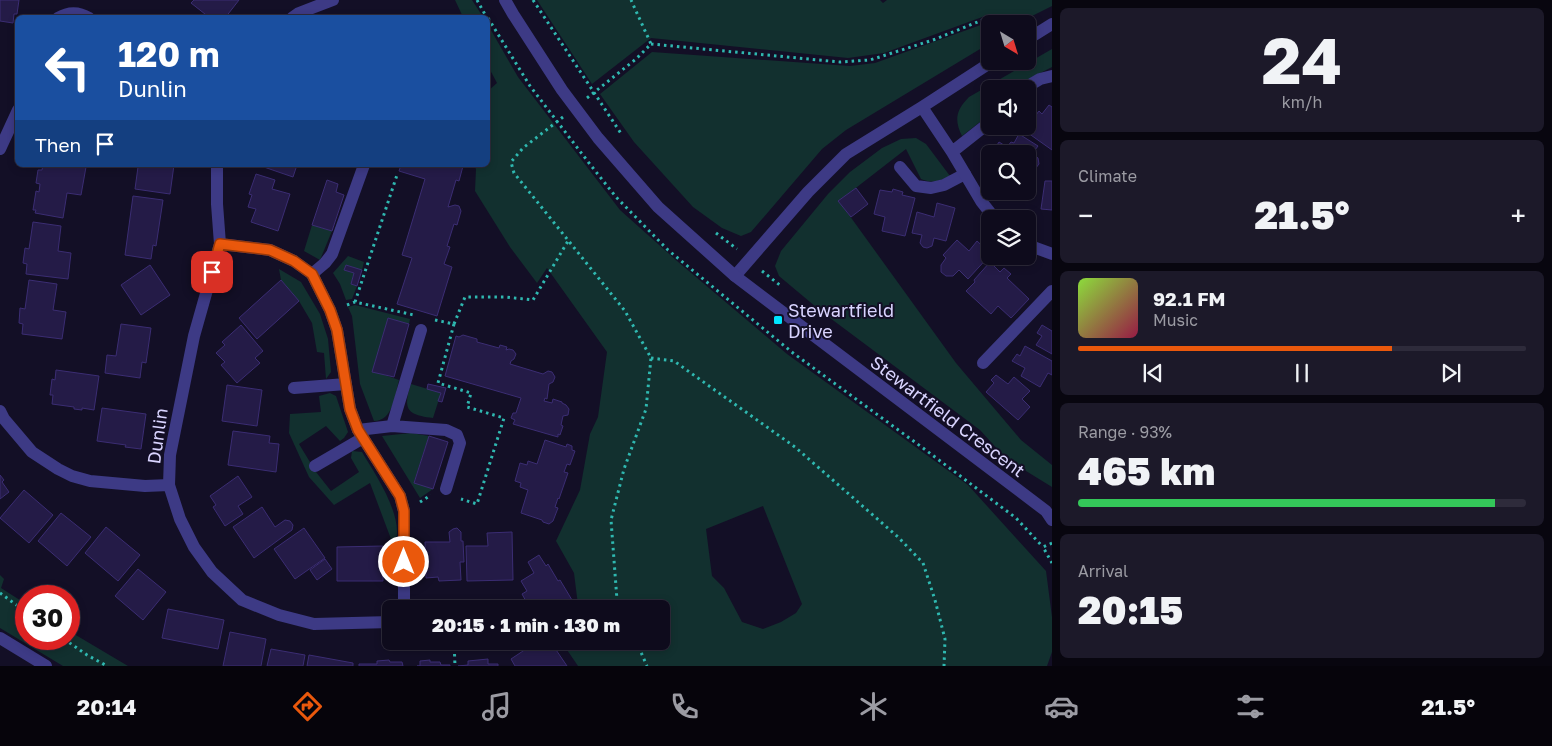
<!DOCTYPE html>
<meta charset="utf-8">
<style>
body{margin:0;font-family:"Golos Text",sans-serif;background:#1c1929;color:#f1f3f6;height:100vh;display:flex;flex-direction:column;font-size:19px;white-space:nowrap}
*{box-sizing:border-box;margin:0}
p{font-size:16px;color:#9b9ba3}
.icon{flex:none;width:28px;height:28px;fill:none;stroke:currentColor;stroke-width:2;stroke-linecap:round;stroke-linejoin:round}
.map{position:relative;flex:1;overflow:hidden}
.side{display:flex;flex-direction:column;gap:8px;padding:8px;background:#08060f;width:500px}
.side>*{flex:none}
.top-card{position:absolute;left:15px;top:15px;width:475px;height:152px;border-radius:8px;box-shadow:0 2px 8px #0003,0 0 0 1px #2e2b3b;background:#1a4fa0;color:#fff;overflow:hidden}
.needle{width:32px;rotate:142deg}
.fabs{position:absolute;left:981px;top:15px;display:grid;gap:10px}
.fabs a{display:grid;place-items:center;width:55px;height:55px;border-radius:8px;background:#0e0b1c;box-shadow:0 2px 8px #0003,0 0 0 1px #2e2b3b;font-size:25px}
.speed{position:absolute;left:15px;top:585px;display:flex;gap:10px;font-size:25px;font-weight:700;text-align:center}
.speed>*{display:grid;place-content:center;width:65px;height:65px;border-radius:50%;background:#0e0b1c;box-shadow:0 2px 8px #0003,0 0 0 1px #2e2b3b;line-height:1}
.speed .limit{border:8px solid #d22;background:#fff;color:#111}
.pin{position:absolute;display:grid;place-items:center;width:42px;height:42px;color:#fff;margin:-21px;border-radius:10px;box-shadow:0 2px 8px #0006}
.me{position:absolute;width:55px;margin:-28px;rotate:0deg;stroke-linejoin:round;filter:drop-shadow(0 0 4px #0008)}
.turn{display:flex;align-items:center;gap:18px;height:105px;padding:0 20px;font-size:22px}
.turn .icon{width:65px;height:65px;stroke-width:2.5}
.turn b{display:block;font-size:35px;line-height:42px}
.then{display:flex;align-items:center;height:48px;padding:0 20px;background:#0003;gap:10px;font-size:19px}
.big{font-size:38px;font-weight:800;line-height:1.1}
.side .tile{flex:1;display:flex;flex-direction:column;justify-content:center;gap:8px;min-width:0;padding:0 18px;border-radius:8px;background:#1c1929}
.side .dial{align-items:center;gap:0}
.dial b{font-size:65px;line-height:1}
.song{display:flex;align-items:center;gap:15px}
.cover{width:60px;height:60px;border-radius:8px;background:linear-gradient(135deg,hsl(90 70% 55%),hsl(340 70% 35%))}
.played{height:5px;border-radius:2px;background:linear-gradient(90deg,#ea580c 70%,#2e2b3b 70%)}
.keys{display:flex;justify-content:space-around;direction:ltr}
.heat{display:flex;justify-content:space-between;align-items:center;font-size:28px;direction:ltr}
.charge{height:8px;border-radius:4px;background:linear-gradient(90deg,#34c759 93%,#2e2b3b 0)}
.trip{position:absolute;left:382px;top:600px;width:288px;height:50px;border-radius:8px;background:#0e0b1c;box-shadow:0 2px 8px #0003,0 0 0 1px #2e2b3b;font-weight:800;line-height:50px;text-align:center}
.menu{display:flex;height:80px;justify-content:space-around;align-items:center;background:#06040b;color:#9b9ba3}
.menu .icon{width:35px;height:35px}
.menu .on{color:#ea580c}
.menu b{font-size:22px;color:#f1f3f6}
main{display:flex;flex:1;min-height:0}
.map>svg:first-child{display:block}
.green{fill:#12302f;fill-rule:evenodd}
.building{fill:#241b47;stroke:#3b2d73}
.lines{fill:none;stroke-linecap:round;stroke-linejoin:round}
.path{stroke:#2fb8b0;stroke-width:3;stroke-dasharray:2.5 4;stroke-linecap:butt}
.service{stroke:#3d3a85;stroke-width:12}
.minor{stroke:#3d3a85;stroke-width:12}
.tertiary{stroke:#3d3a85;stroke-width:12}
.route-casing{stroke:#983908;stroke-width:12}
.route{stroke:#ea580c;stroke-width:9}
.poi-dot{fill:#00e5ff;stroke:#130f26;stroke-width:2}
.labels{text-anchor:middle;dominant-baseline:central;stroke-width:4;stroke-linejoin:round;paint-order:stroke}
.poi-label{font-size:18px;fill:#d9d4ff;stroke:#130f26;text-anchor:start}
.street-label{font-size:18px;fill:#d9d4ff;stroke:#130f26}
</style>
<main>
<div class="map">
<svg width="1052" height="666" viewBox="0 0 1052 666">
<rect width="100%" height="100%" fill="#130f26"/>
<path class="green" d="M455,0H472L483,17H463Z
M537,0H880L883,3L887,0H1052V6L1026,19L1002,15L985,16L884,53L848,58L651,38L592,84Z
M989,22L1004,24H990V43L846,130L822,149L751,232L741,236L722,228L693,207L634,142L600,94L652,52L850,66L875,63Z
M488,25L518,77L620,210L677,261L787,354L968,485L1046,571L1052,617V652L1047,666H578L561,641H661V609H573L578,605L574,573L556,541L580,490L590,434L598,417L607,352L547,268L537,283L510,247L475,191L476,169L474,165H488V91L497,83L488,66ZM763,506L802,604L796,613L781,622L763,629L742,622L724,588L712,576L706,529Z
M1052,49V67L1009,89H990V105L985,110V118L962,136C954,120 956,110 969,97Z
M916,138L926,144L950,176C938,181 934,184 921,179L906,149L839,201L956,363L1021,440L1052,465V487L1026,471L1000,452L980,430L822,312L779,276L775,266L781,251L828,194L850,172L882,148L901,139Z
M312,225L332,231L320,260L304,251Z
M348,256L364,262L362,270L346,265L344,270L354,273L351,284L357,286L352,299L346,300L340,284L333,273Z
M279,269L301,282L320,314L328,339L331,372L326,379L324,353L317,352L312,323L299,301L281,280Z
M355,305L410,319L409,324L388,318L373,371L399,380C395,395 393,421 374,421L360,384L352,316L348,307Z
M411,384L441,393L433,418C408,415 402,410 411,384Z
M330,393L336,396L348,432L344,438L340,441L326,426L299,444L316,472L331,491L359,472L351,458L352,451L362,452C375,474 405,517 395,544C393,549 388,555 385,561V557L391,539L370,483L334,505L309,477L289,433L290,414L321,412L319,396Z
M411,433L429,436L414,482L433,489L420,498L382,436Z
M0,575L4,579L1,588L26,604V639H69V631L128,666H63L0,628Z"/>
<path class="building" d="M0,0H19L17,14H14L13,23L0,21Z
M194,0H239L225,18H210L191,3Z
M1049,105L1052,107V150L1028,133L1036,123L1032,120L1039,111L1042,114Z
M1019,134L1038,146L1032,154L1038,158L1039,164L1035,169L1030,171L1028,169V154H991L999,142L1007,147L1011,142L1014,143Z
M43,165H71L86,167L81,195L67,193L63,218L35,213L36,210H33L36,191L39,192L40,184L36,183L38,170H42Z
M124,165H174L170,194L135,189L138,167Z
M258,165H297L293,177Z
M401,165H462L463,166L459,181L456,180L448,207L455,205L459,206L461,211L457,225L454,224L447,246L450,247L444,264L452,267L437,316L397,304L412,258L402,255L425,179L399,171Z
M256,174L275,180L272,189L290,194L278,231L251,222L256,209L248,207L252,195L249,194Z
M327,180L338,184L336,192L344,195L332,231L312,225Z
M1045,181H1052V210L1041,209Z
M856,188L868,204L851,217L838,201Z
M893,189L903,192L902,195L915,198L905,236L882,231L885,217L874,214L880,190L892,192Z
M133,196L163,200L156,246L153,245L151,259L125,255Z
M937,203L955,208L946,241L934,238L932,246L927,248L923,247L920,243L922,235L912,233L917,212L934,217Z
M33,222L61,226L58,251L71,253L68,279L26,274L27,264L23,263L25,248L29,249Z
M957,240L969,251L977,241L990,253V255L968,279L959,270L953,276H946L941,272V265L946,258L943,255Z
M990,262L1000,272L1004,268L1011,274L1007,278L1029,299L1011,318L998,306L991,314L966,291L975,282L974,280Z
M150,265L170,295L141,315L121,285Z
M346,265L362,270L357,286L351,284L354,273L344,270Z
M29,280L57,284L53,310L66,312L62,339L22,334L23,324L19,323L20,308L25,309Z
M281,280L299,301L257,339L239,318Z
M388,318L409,324L394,377L372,372Z
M121,324L151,328L146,363L142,362L140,378L105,373L107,355L116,356Z
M241,325L263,351L255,358L260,363L237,383L221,365L225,362L216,353L225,345L222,342Z
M1042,325L1052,331V354L1036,345L1042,336L1037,333Z
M463,335L477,339V342L499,348L500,345L507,347L506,350L509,349L513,350L516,354L514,359L511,361L510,364L543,374L548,371L552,372L555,377L553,382L549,384L547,399L545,398L544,401L552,403L553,399L562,402V403L566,405L569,409L568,415L563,416L561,425L563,426L560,435L558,434V437L513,424L515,420L511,418L513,413H516L521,398L445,376L456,336L459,337Z
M1025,346L1052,361V375L1048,373L1040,387L1021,376L1025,368L1012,361L1017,354L1020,356Z
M56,370L99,376L94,410L82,408V410L74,409V407L52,404L53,395H50L52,379L55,380Z
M996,375L1008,384L1014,377L1030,391L1022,399L1030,407L1018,420L986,392L994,383L991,380Z
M428,384L446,388L442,402L438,401L441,393L427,389Z
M227,385L262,390L257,426L222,421Z
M102,408L146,414L141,449L125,447L126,445L97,441Z
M233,431L270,436L269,443L279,444L276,472L228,465Z
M429,436L448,442L433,489L414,483Z
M545,440L566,447L567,444L572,446V450L575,451L570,465L567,464L564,472L568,473L559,499L558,498L555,507L558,508L553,521L549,524L543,522L542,520L521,513L528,490L520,487L521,483L515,481L520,463L527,465L528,461L537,464Z
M0,475L4,480L2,482L9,492L0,499Z
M238,476L252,497L238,506L243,514L225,526L213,507L216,505L210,496Z
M24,490L53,515L29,543L0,518Z
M262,507L275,527L285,520L290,521L293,525L292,530L254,558L233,527Z
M61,513L91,537L67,566L38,541Z
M106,527L140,555L118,581L85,553Z
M304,528L325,558L295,579L274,549Z
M457,528L461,532V541H463L464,562H460L461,580L439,581L438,577L426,578L425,542H450L449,532L453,529Z
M512,532L513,580L467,581L466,546H488L487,533Z
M383,546V581H337V547Z
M539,555L546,566L548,564L558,581L560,580L572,600L558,609H534L529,601L527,603L522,594L527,591L521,581L534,573L528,562Z
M325,559L332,569L317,580L310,570Z
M138,569L166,592L143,620L115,596Z
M168,609L224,620L218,649L162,638Z
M230,632L266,639L261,666H223Z
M532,641H550L567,666H515L511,659L526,649L524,647Z
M271,649L305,655L303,666H267Z
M309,655L353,663V666H307Z
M488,659V664H498V666H458L468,665V661Z
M389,660L390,662H402L403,666H359V664H377V661Z
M430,660V662H440L441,665H450V666H417H420V661Z"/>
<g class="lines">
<path class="path" d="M477,0L487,18
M533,0L622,135
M488,18L530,86L589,163L616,197L668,250L793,353L923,448L1016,518L1043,547
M651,44L840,62L870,60L933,40L985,19L1009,21L1017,24
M587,98L636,59L651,44L631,0
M563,117L523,148L511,162L514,173L625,311L651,358L646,409L624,469L611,520L617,600L621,609
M716,233L737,249
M762,271L781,286
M355,302L397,175
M347,305L355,302L414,315
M435,320L454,324L465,297H506L533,300L568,241
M454,324L438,383L471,393L467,407L504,418L477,504L461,499
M651,358L674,361L795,447L898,537L923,563L935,600L945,639L944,666
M420,502L431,495
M1052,543L1043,547L1052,563
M0,593L26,612
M64,639L87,655L107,666
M454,641L455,666
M636,641L647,666"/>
<path class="service" d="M900,167L916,186L931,188L944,185L965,174
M312,274L325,263L332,254L364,165
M983,363L1052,291
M294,388L346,384
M392,426L421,330
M358,430L392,426L446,430L457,435L460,443L446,489
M315,466L363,438"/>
<path class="minor" d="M58,18C68,12 79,12 89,18
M292,18L299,13L333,0
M1028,39L1052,24
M1023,89L1040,79L1052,76
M922,107L952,152L981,201L995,219
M0,149L18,110
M952,152L990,122
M217,165V204L220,244L194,336L170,455L169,485L180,519L194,547L212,572L242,600L279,615L314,624L391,622
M220,244L270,250L294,261L312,274L330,310L337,330L350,409L358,430L400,496L404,511V609
M1028,245L1052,254
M735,276L808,192L846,154L922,107L993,61
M0,411L4,419L32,452L58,469L72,476L90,481L145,486L169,485"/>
<path class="tertiary" d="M505,0L513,14L562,90L598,138L658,207L735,276L1046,511L1052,520
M0,638L46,666"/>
</g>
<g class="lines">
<defs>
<path id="route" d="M212,272L220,244L270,250L294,261L312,274L330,310L337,330L350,409L358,430L400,496L404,511V562"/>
</defs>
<use href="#route" class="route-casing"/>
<use href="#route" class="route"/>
</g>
<rect class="poi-dot" x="773" y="315" width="10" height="10" rx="2.5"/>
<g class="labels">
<g class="poi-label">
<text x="788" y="310">Stewartfield<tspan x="788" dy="21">Drive</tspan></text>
</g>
<g class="street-label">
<text transform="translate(948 416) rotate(37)">Stewartfield Crescent</text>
<text transform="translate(157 436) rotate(-82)">Dunlin</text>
</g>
</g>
</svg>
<div class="fabs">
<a><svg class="needle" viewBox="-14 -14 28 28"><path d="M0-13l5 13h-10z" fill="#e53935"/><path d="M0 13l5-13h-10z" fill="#9b9ba3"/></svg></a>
<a><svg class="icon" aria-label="sound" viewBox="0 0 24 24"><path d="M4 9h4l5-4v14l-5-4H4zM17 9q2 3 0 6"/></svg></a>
<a><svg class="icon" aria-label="search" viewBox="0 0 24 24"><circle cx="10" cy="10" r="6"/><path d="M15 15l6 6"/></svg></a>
<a><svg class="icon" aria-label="layers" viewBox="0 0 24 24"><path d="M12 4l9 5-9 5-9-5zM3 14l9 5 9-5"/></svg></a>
</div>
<div class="speed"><div class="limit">30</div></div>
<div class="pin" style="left:212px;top:272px;background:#d93025"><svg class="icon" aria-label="arrive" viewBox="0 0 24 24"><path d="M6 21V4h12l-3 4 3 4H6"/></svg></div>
<svg class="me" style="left:404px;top:562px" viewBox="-20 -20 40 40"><circle r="17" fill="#ea580c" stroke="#fff" stroke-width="3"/><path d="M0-11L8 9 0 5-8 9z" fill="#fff"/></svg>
<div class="trip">20:15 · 1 min · 130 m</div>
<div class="top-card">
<div class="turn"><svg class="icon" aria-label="left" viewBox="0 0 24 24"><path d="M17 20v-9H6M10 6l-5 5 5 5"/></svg><div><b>120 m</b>Dunlin</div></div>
<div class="then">Then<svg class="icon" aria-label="arrive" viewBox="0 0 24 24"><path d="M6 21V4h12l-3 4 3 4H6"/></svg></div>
</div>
</div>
<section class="side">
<div class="tile dial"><b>24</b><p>km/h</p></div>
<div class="tile"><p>Climate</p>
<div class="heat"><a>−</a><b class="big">21.5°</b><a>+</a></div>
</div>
<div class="tile">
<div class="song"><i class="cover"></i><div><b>92.1 FM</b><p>Music</p></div></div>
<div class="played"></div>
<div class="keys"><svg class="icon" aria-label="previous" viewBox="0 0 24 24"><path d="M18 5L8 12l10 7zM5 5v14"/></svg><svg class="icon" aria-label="pause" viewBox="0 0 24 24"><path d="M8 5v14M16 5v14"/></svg><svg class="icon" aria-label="next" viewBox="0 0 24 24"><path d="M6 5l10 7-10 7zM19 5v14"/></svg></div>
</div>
<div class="tile"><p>Range · 93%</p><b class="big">465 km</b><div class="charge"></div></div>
<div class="tile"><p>Arrival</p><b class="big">20:15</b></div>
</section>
</main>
<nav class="menu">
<b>20:14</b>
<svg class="icon on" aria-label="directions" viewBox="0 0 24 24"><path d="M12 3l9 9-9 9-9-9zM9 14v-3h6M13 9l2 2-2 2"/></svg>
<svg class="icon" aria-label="music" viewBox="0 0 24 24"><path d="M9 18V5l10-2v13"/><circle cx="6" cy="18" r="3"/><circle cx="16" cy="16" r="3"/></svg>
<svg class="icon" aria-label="phone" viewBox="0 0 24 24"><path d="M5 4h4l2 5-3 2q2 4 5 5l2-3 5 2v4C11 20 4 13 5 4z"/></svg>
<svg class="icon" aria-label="climate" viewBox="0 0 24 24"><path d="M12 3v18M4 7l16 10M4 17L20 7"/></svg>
<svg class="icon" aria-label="car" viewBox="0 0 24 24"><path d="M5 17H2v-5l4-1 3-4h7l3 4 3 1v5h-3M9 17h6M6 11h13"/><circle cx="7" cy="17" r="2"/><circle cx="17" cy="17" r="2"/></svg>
<svg class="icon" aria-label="filters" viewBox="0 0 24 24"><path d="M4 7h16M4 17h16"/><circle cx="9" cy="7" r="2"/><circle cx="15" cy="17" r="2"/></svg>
<b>21.5°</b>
</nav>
